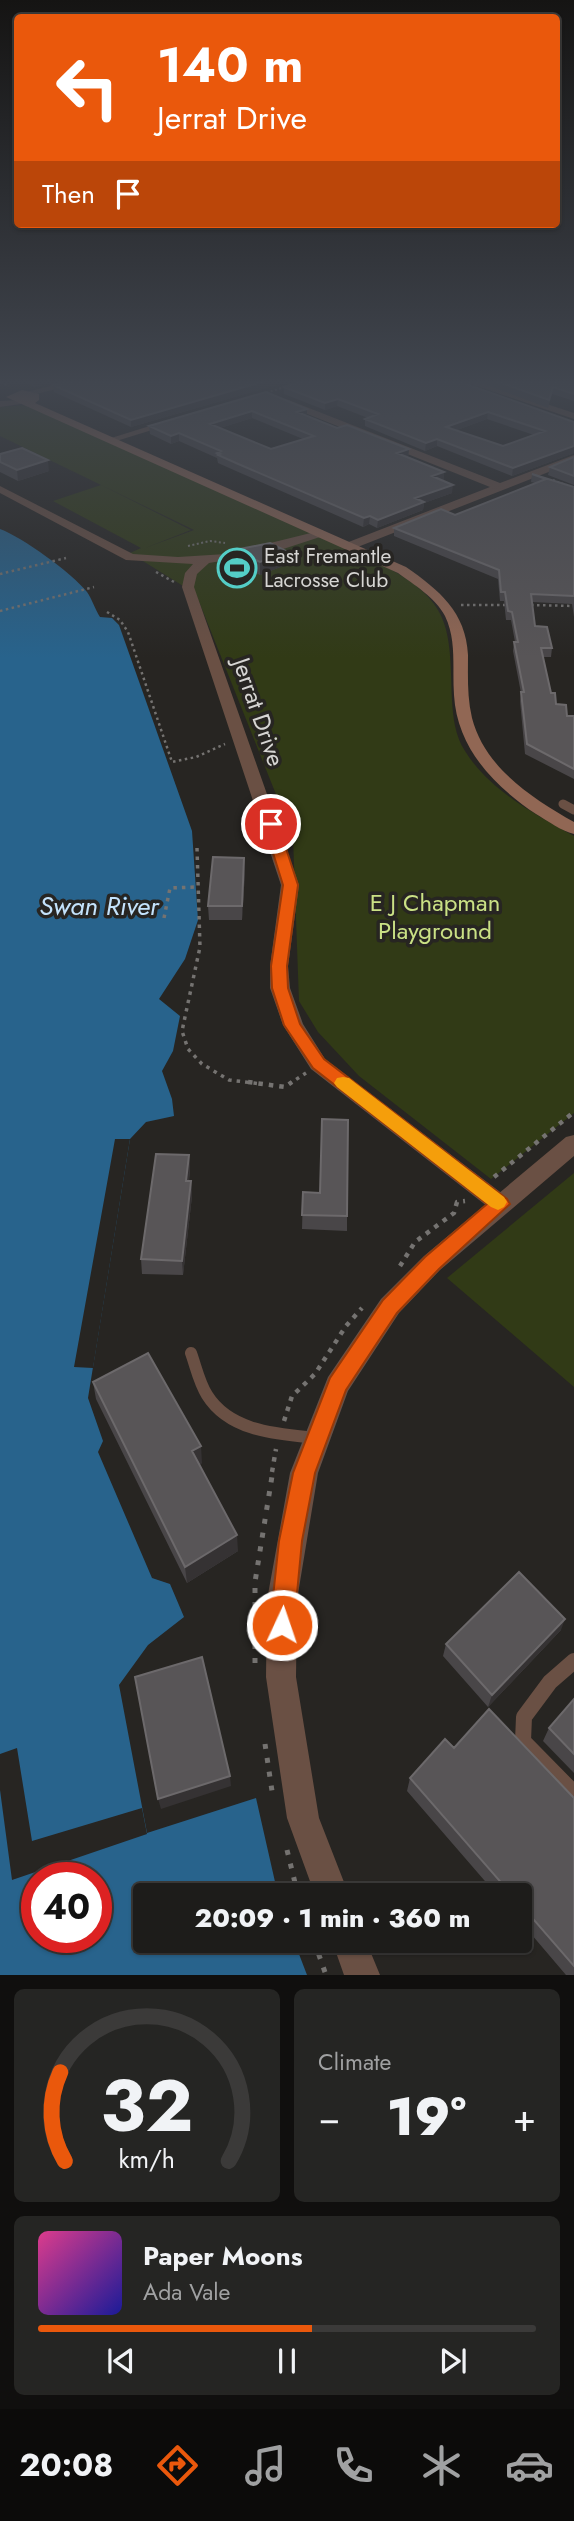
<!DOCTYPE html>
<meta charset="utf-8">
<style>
body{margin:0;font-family:Jost,sans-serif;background:#252523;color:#f1f3f6;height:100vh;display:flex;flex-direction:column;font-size:26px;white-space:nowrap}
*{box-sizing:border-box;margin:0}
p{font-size:23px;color:#a0a1a2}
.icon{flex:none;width:38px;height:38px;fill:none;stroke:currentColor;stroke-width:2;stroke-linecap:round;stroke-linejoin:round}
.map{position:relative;height:1975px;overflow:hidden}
.details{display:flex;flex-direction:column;gap:14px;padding:14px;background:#100f0e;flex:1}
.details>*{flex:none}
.hud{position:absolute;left:14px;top:14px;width:546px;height:214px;border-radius:7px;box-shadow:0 2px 5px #0004,0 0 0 2px #3b3a39;background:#ea580c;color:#fff;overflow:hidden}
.speed{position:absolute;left:21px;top:1862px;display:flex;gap:14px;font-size:35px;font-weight:700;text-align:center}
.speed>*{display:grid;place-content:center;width:91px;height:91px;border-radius:50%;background:#1d1c1a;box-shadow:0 2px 5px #0004,0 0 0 2px #3b3a39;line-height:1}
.speed .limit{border:10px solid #d22;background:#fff;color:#111}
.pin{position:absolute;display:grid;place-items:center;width:60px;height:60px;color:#fff;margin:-30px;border:4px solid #fff;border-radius:50%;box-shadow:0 2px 7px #0007}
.me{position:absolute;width:77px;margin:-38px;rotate:3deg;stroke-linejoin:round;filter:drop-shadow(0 0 5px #0008)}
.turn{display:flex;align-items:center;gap:24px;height:147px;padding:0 28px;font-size:32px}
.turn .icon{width:91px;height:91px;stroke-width:2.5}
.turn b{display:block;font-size:49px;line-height:60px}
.then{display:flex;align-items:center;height:66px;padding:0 28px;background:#0003;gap:14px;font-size:26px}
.big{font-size:52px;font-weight:800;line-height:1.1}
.details .widget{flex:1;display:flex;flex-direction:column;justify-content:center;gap:10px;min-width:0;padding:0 24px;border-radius:10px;background:#252523}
.details .dial{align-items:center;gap:0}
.dial svg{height:182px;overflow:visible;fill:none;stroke:#3b3a39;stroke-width:7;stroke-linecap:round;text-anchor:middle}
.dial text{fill:#f1f3f6;stroke:none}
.song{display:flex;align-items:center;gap:21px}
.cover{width:84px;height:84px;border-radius:10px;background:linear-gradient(135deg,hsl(330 70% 55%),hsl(240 70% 35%))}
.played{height:7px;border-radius:4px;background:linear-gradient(90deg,#ea580c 55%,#3b3a39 55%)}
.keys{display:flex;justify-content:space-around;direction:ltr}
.heat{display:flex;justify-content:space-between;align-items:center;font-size:38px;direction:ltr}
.details .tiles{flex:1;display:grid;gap:14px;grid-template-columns:1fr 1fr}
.widget:last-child{grid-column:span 2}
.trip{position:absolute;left:133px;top:1883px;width:399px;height:70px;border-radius:7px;background:#1d1c1a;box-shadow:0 2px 5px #0004,0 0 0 2px #3b3a39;font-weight:800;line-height:70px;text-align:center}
.tabs{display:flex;height:112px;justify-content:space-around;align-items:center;background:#0c0b0a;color:#a0a1a2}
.tabs .icon{width:49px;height:49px}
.tabs .on{color:#ea580c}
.tabs b{font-size:32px;color:#f1f3f6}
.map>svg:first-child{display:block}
.green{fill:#313a16}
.water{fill:#28638c;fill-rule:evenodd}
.pier{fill:#272522}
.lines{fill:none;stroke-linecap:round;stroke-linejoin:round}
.path-far4{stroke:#757371;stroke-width:2;stroke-dasharray:2 2.5;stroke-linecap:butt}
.path-far3{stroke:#757371;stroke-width:2.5;stroke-dasharray:2.5 3.5;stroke-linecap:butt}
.path-far2{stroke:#757371;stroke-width:3.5;stroke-dasharray:3.5 5;stroke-linecap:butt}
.path-far1{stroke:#757371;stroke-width:4.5;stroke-dasharray:4.5 6;stroke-linecap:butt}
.path{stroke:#757371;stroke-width:5;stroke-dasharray:5 9;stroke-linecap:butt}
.service-far2{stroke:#6a5044;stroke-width:9}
.service-far1{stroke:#6a5044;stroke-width:12}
.service{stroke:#6a5044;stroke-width:16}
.minor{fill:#6a5044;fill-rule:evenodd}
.tertiary{fill:#6a5044;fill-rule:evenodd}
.secondary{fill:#916754;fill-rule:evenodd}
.wall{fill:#494648;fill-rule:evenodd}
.shaded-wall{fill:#353233}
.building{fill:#585557;stroke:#6c696b;stroke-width:2;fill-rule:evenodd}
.route{fill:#ea580c;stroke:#983908;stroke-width:2}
.slow{fill:#f59e0b}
.labels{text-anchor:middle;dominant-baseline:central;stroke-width:7;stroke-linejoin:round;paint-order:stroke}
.far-poi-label{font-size:21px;fill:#d6d5d3;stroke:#272522;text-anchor:start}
.street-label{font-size:24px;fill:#d6d5d3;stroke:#272522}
.park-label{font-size:24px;fill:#cae185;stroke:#272522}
.water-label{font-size:26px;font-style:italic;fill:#c4e3fc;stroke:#272522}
</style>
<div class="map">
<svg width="574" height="1975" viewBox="0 0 574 1975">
<rect width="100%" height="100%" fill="#272522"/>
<path class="green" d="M26,405L381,564C451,601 450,625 452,700C453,717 455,736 465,751C490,791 535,814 574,836V1113L491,1179L359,1076L318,1032L299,1001L293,837L196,594L130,553L141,548L53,501L101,485L191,530L145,548L194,530L0,436V407Z
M574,1173V1387L447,1278Z"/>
<path class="water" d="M0,529C22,537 72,573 87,592C92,599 95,609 100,617L112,618L119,625L192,831L198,920L185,959L159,999L180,1016L173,1051L162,1071L172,1099L174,1116L146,1122L130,1139L88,1398L103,1441L98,1452L152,1578L170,1584L184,1617L148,1645L119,1685L147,1833L256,1798L278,1895H145V1941H294L307,1975H0ZM37,1878H96V1937H37Z"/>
<path class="pier" d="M115,1139H130L93,1368L74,1367Z
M17,1748L32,1841L142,1808L147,1834L12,1880L0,1790V1754Z"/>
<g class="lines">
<path class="path-far4" d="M0,383L9,386
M262,394L288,386
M553,480L574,488
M188,546L210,541L225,543"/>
<path class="path-far3" d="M156,572L174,582
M0,574L66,558
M461,605H509
M531,605L574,606
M0,611L94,587
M107,612L120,620L128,632L172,762L196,757L225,744"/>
<path class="path-far2" d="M197,848L200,947L182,1031L188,1049L202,1064L229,1080L262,1084
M164,918L170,888L196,887
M289,1084L306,1073"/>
<path class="path-far1" d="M248,1082L285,1087L292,1082
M494,1177L574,1112
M400,1266L415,1242L454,1213L457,1202L465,1201
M284,1421L292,1396L315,1374L346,1326L362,1308
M272,1472L276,1449"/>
<path class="path" d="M255,1663V1582L273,1470
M265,1744L272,1791
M287,1850L298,1895
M314,1941L326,1975"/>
<path class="service-far2" d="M563,804L574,810"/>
<path class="service-far1" d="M191,1353C196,1367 199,1382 207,1395C230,1432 278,1434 317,1438"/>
<path class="service" d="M574,1661L550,1682L524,1717L523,1741L574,1793"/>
<path class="minor" d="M462,381H477L574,413V419Z
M280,399H286L500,483L574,455V462L350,550L346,549V543L490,487L280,403Z
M21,400V404L0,407V401Z
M169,420L178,422L113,442L108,439Z
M0,486L133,554L178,557L226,554L323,530V536L274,552L209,563L197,574L194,587L299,885L288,966L290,988L303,1024L325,1059L508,1198L511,1204L508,1210L500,1213L492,1210L311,1069L283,1025L270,988V966L281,885L182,587L185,573L193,564L126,560L0,493Z"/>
<path class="tertiary" d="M69,381H88L28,396L23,393Z
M574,1135V1156L440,1270L399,1313L348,1391L318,1473L297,1600L296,1677L319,1818L349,1895H315L287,1818L266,1677L267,1600L290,1473L328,1377L381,1299L424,1256L566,1137Z
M332,1941H366L380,1975H344Z"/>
<path class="secondary" d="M22,390L39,394V400L35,403L406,567C439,590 466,612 468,655C468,676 467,697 472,718C485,768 532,798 574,822V834C561,831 548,821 536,814C494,786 457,748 454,695C452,668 457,641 445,616C435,597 414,585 398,573L6,397Z"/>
</g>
<path class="wall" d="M22,381H58L35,387Z
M290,381L131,427L54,392L53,385Z
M476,381H574V401L552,394L548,408Z
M466,384L574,422V453L512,476L437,446L425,451L365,426V419L368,418L337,406L325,410L284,394V387ZM487,419L534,435L503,446L457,430Z
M266,392L307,417L337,428L409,449L408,457L444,472V480H442L452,493L424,503L423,510L377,528L369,524L363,527L236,471L218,463L217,458L179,441L171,444L150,434L149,426ZM252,418L303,439L271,449L220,428Z
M0,454L49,471L18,481L0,472Z
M574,457V485L548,475L550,467Z
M532,474L574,487V617L572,604L532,602L535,626L552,648L551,657H543L551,693L556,704L567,716H574V779L525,754L520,701L521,693L513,651L514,642H515L511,620H506L504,601H500L498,579L394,536V528L455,515L535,483L531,482Z
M235,550L288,564L260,575L235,562Z
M245,872L242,920H209L208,906Z
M189,1155L190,1169L189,1181H191L192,1196L183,1275L142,1274L141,1259Z
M303,1192L347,1216V1231L302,1229Z
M93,1382L202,1463L200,1464L238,1551L187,1583L96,1399Z
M561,1630L488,1707L443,1656L446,1644Z
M574,1699V1773L543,1741L549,1728Z
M454,1748L574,1798V1975H566L520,1921V1895H497L407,1791L410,1778Z"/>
<path class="shaded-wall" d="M34,381H58L35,387Z
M265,381H290L131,427V420Z
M338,399L337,406L325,410V403Z
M307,409V416L297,412Z
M252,411V418L210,431V424Z
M488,412L487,419L446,434V427Z
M179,433V441L171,444V436Z
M437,439V446L425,451L426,443Z
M574,446V453L512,476L513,468Z
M409,449L408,457L397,453Z
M48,460L49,471L18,481L17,470Z
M444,472V480L432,484V476Z
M453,485L452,493L424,503L423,510L377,528L378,520L415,498Z
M370,516L369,524L363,527L364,518Z
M288,552V564L260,575V562Z
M244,858L245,872L242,920V906Z
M189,1155L190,1169L187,1196L186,1181Z
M191,1181L192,1196L183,1275L182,1261Z
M201,1446L202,1463L194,1468L192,1451Z
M237,1535L238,1551L187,1583L185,1567Z
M565,1619L561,1630L488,1707L492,1695Z
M230,1776L231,1786L161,1809L158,1799Z"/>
<path class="building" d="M69,381H265L131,420L53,385Z
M302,381H462L466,384L574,422V446L513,468L437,439L426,443L365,419L378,414L338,399L325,403L284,387ZM488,412L545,431L503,446L446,427Z
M496,381H574V394L553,387L549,400Z
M266,392L307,409L297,412L337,428L347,425L409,449L397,453L444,472L432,476L453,485L415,498L424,502L378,520L370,516L364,518L236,463L218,455L220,454L217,453L221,451L179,433L171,436L149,426ZM252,411L314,436L271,449L210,424Z
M22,448L48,460L17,470L0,462V454Z
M574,457V476L550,467Z
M532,474L574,487V597V596L531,594L535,626L547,627L552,648H541L551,693H555L556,704L566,705L567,716H574V769L527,744L521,692H524L514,642H518L512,612L508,611L505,592H501L499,570L394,528L441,509L455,515L546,479Z
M270,543L288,552L260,562L235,550Z
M213,857L244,858L242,906H208Z
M322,1119L348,1120L347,1216L302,1215L303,1192L320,1193Z
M156,1154L189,1155L186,1181H191L182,1261L141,1259Z
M148,1353L201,1446L192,1451L237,1535L185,1567L93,1382Z
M519,1572L565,1619L492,1695L446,1644Z
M202,1657L230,1776L158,1799L135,1677Z
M574,1699V1754L549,1728Z
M489,1709L574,1798V1966L520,1904V1895H512L410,1778L445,1739L454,1748Z"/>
<linearGradient id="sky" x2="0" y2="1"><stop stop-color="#151413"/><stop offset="0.58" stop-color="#41464f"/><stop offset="1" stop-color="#41464f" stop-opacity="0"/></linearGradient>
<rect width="574" height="658" fill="url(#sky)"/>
<path class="route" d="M271,820L278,824L298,885L287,966L288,988L300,1024L324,1059L507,1199L510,1204L439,1269L397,1313L346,1390L315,1473L302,1541L294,1625L291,1634L282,1637L273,1634L270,1625L279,1541L293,1473L330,1378L383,1300L425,1257L487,1204L313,1068L284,1025L272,988L271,966L283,885L264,824Z"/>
<path class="slow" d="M343,1077L349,1078L504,1197L507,1202L504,1207L498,1210L491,1207L337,1087L334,1083L337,1078Z"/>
<defs>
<symbol id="stadium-ring" viewBox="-11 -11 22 22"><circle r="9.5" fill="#272522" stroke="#54cdc6" stroke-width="1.5"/><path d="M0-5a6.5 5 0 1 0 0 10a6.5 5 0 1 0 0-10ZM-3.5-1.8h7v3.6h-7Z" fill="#54cdc6"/></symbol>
</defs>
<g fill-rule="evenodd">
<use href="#stadium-ring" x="215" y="546" width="44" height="44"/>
</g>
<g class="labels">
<g class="far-poi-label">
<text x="264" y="556">East Fremantle<tspan x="264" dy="24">Lacrosse Club</tspan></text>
</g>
<g class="street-label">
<text transform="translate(259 712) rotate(71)">Jerrat Drive</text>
</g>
<g class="park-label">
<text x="435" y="902">E J Chapman<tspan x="435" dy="28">Playground</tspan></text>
</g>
<g class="water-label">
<text x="99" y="906">Swan River</text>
</g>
</g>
</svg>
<div class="speed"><div class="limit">40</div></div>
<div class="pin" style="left:271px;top:824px;background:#d93025"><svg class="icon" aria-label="arrive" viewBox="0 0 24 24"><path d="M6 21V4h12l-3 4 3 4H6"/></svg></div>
<svg class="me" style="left:282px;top:1625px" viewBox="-20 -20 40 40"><circle r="17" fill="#ea580c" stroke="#fff" stroke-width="3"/><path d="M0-11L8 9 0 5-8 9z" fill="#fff"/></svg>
<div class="trip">20:09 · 1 min · 360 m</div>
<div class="hud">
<div class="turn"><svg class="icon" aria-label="left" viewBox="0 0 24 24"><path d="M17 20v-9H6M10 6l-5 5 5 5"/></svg><div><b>140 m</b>Jerrat Drive</div></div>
<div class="then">Then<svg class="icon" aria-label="arrive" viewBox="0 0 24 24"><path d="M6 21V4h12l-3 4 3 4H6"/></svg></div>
</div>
</div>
<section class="details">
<div class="tiles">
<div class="widget dial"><svg viewBox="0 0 100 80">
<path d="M14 69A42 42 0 1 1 86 69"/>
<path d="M14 69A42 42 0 0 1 12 30" stroke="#ea580c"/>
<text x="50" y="56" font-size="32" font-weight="700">32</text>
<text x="50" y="72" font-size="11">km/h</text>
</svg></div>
<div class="widget"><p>Climate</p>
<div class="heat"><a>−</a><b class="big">19°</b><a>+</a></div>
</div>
<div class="widget">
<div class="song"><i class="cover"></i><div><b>Paper Moons</b><p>Ada Vale</p></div></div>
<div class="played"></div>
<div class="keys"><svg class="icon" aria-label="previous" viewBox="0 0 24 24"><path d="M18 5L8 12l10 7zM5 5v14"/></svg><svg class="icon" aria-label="pause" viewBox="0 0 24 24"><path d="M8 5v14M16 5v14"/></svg><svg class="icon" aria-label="next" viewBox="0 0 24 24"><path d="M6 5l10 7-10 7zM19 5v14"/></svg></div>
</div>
</div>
</section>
<nav class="tabs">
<b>20:08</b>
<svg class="icon on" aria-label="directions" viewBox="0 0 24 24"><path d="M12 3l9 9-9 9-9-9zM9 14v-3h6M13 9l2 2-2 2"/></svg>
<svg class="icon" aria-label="music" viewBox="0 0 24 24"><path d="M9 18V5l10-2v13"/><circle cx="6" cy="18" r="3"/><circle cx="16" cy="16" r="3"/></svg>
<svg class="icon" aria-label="phone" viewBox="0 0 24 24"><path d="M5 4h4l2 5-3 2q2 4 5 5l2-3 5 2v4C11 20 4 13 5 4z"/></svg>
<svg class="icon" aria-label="climate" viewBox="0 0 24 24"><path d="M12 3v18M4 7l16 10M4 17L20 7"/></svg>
<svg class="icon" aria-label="car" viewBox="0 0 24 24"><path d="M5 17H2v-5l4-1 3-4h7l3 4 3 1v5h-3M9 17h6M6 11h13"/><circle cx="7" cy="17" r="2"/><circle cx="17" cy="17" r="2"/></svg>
</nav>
